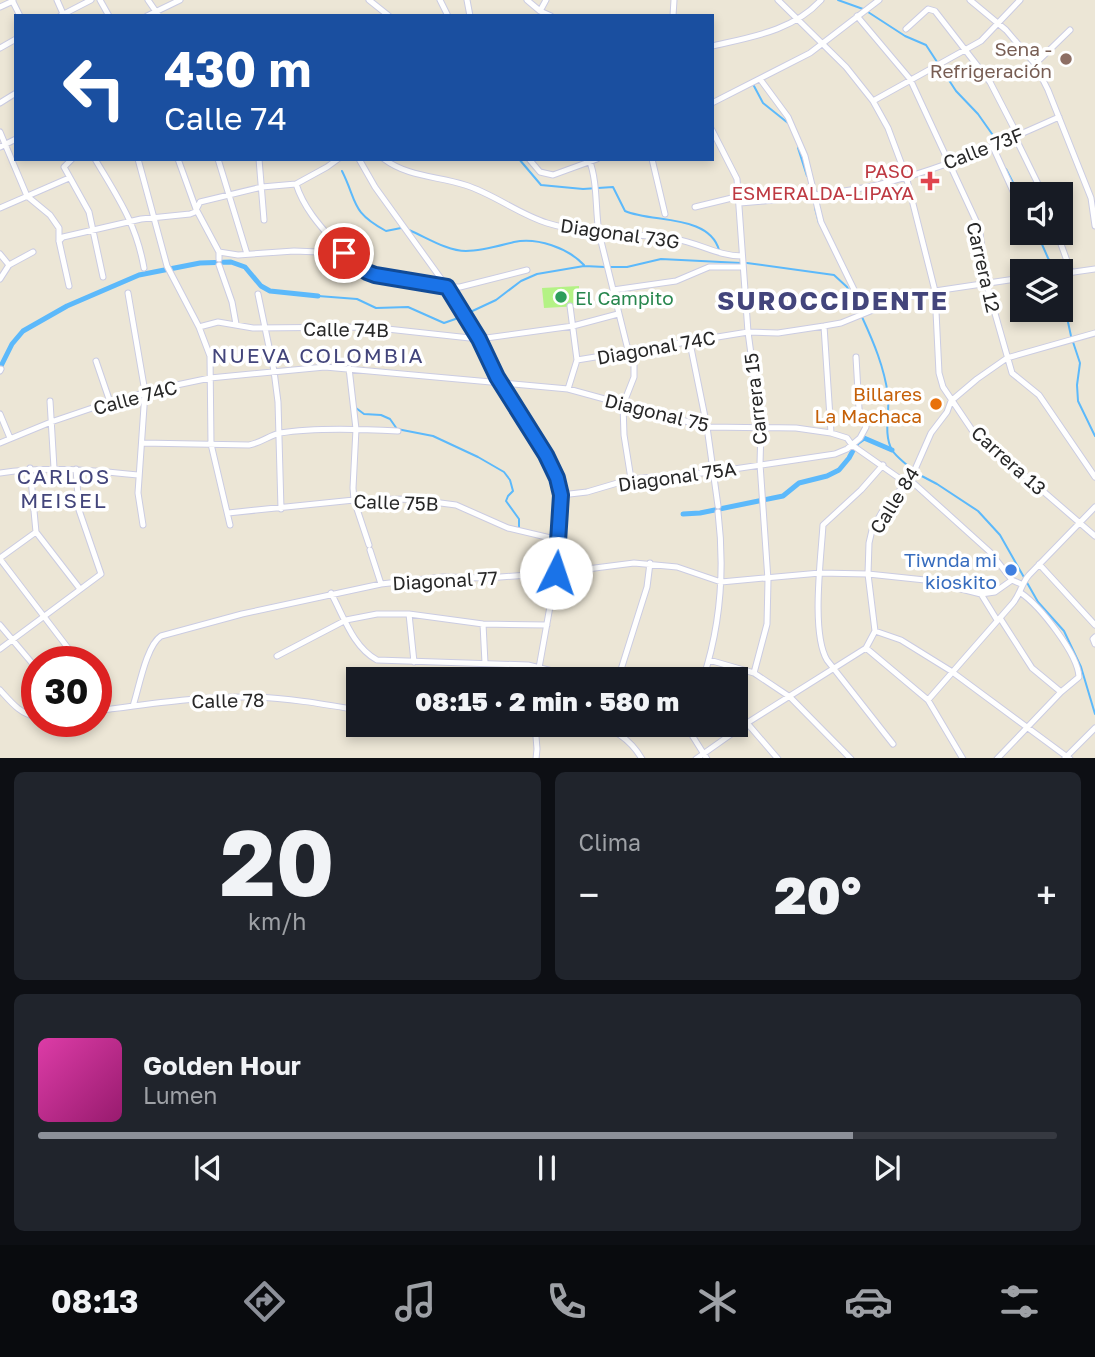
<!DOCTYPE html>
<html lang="es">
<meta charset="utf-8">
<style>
body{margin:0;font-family:"Golos Text",sans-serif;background:#20242c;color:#f1f3f6;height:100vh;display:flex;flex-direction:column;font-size:26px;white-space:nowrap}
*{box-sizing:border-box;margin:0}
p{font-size:23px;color:#9ea1a6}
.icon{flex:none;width:38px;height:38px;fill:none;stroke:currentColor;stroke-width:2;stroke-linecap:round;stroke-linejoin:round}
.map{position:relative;height:758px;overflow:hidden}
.side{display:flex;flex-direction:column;gap:14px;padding:14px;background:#0d0f14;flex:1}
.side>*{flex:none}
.top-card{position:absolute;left:14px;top:14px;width:700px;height:147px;border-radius:0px;box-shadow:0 4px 10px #0003;background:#1a4fa0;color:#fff;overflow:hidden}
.fabs{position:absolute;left:1010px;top:182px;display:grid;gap:14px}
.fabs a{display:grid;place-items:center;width:63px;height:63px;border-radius:0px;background:#171b24;box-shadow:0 4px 10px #0003;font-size:35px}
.speed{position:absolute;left:21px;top:646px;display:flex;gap:14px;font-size:35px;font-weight:700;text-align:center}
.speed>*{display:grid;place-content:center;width:91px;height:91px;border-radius:50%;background:#171b24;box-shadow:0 4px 10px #0003;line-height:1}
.speed .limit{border:10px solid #d22;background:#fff;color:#111}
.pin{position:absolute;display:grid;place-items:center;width:60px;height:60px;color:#fff;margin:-30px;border:4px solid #fff;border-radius:50%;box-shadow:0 2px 7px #0007}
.me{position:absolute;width:77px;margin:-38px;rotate:4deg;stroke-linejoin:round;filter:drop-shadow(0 0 5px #0008)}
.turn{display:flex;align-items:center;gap:24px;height:147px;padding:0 35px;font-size:32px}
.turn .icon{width:91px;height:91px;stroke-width:2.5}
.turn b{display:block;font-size:49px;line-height:60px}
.big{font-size:52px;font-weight:800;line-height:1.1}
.side .card{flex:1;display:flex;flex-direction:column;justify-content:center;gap:10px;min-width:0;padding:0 24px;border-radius:10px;background:#20242c}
.side .dial{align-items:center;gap:0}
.dial b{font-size:91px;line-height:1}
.song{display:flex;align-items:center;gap:21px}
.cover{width:84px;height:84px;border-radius:10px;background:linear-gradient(135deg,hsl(320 70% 55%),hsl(320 70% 35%))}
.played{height:7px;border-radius:4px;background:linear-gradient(90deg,#8c9099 80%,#363941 80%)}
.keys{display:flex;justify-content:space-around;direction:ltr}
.heat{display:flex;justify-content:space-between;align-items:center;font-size:38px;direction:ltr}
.side .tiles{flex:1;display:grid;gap:14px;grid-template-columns:1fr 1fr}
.card:last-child{grid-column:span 2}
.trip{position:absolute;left:346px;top:667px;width:402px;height:70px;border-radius:0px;background:#171b24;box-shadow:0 4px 10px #0003;font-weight:800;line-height:70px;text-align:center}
.tab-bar{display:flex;height:112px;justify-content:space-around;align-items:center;background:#090b0e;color:#9ea1a6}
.tab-bar .icon{width:49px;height:49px}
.tab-bar .current{color:#8c9099}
.tab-bar b{font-size:32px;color:#f1f3f6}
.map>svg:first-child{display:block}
.pitch{fill:#b4f285}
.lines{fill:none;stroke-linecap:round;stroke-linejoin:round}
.stream{stroke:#5cb9fb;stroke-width:2}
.canal{stroke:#5cb9fb;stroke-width:5}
.minor-casing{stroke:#cbcce2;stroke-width:7}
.minor{stroke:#fff;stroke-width:5}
.route-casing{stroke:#114b97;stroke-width:18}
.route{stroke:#1a73e8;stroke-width:12}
.education-dot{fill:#8d6e63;stroke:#fff;stroke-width:2.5}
.health-dot{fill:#e0444e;stroke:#fff;stroke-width:2.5}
.leisure-dot{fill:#2e9e5b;stroke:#fff;stroke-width:2.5}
.food-dot{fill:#e8710a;stroke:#fff;stroke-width:2.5}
.shop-dot{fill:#3f7fe0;stroke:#fff;stroke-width:2.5}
.labels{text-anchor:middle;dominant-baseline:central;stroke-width:7;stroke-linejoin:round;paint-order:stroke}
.education-label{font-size:19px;fill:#785e54;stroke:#fff;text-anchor:end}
.street-label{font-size:19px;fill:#272727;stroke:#fff}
.health-label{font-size:19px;fill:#be3a42;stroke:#fff;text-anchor:end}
.leisure-label{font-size:19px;fill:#27864d;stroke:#fff;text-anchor:start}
.food-label{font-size:19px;fill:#c56008;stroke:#fff;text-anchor:end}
.shop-label{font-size:19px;fill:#366cbe;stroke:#fff;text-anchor:end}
.neighbourhood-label{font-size:21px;letter-spacing:2px;fill:#43457b;stroke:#fff}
.district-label{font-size:26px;font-weight:bold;letter-spacing:2px;fill:#43457b;stroke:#fff}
</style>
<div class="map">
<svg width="1095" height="759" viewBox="0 0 1095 759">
<rect width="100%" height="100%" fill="#ece6d6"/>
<path class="pitch" d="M579,286V306L544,308L542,288Z"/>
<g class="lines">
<path class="stream" d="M838,0L863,9
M868,12L905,36L926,45L956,91L978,114L997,141
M754,86L763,103L788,123
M798,148L807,176
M519,159L541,185L583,189L613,187L625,211C652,223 709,214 719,250
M1006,169L1022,200
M342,171C358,203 350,211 386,231L401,228
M815,208L819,223
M409,230C426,237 447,251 466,251C482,251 498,246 514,242C537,237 568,248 584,265
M1037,233L1048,258L1057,271
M747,263L834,275L847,287L860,312
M611,267H627L661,259L741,263
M1060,285L1071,336L1080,363L1077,385L1078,401L1095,436
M318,296L357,299L376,308L408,307L444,323L461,317
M466,314L496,300L521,281L537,274L584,266L605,267
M862,317C874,343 884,367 888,395C890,412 883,434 892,450C897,458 906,463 912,470
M356,408L364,414L381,415L390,419L397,429L433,436L478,457L504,472L510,480L513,491L508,496L506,501L519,519V527
M916,473L937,484L978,511L1000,535L1038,602L1064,631L1081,667L1095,714"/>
<path class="canal" d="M0,368L12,344L23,331L67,306L139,275L200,263L231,262L245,267L261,286L270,291L318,296
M683,514L700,513L783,496L799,483L827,476L839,470L849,458L857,443L864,438L892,450"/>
<defs>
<path id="minor" d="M12,0L20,16
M57,0L64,16
M100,0L109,16
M148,0L159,16
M369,0L389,16
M440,0L448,16
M467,0L470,16
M527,0L540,11L551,16
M778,0L846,67L873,101L888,128L906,176L935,291L939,373L943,387L972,430L1095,536
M970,0L1006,30L1035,64L1048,90L1091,198L1095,226
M0,7L13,1
M540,11L546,0
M60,16L91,0
M147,16L180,0
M673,16L674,0
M857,16L910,79L977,223L980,233L986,282L1012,373L1039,395L1095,477
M906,29L928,9L935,11L990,82L1018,136
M712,46C751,37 793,31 821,0
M0,48L16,39
M1035,64L1070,30
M760,79L788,117L805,156L821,222L865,312
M873,101L981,41L1020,0
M0,103L16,93
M712,103L810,53L879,0
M712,130L737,179L748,332L761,428L760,464L768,580L767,624L754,673
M0,132L27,196L50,215L59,228V241L69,286
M1015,137L1043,194
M0,147L16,139
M993,147L1017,200L1016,212L1022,230
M72,159L64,167L89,212L103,277
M95,159C118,198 136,223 144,268
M138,159L167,266L199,327L210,356L211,444L230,525
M178,159L196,209L219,252V259
M218,159L247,254
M259,159L264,220
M359,159L375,187L447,287L479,339L497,377L546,455L557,478L561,495L556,573L537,679
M384,159C408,177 437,176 465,185C494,194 518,214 547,223C589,236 633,232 675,239C699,243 718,256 742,256
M529,159L540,172L553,175L597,159
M589,159C598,183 595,208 599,233L627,346L634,356V377L623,405L624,435L631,479
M652,159L665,214
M296,184C305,212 325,231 344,253
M740,203C779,200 819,195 857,189C924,177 997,145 1059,117
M695,207L740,196
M0,208L69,178
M1057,233L1071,272
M59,241L63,237L141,219L190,214L195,212L200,202L262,187L296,184L327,167L338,159
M219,252L238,255L294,251L344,253L367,272L375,275L447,287H460L527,270
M0,254L9,265
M219,265L232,302L236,324
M1060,274L1095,269
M0,279L9,265L33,252
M613,290L676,281L709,267H742
M128,293L145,392L138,493L143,525
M258,294L274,371L278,402L281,509
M824,326L831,433
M199,327L218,322L253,328L369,327L479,339L573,326L618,314
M690,343L707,427L718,506
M577,360L748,332L778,333L824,326L841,323L900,299L935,291L1022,278
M96,361L110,402
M349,368L356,429L353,488L354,500L369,545
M0,371L1,369
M568,389L577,360L570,306
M50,401L54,468
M0,414L10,438
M0,443L51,422L110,402L167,387L210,378L325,367L568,389L707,427L796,428L831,433L847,438L852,445L906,483
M142,443L249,445C261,443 270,435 280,433C316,427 362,429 398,431
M883,465L861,490L823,525C821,558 811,633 827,660L893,744
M30,468L36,532L80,589
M0,473C47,466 91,470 138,475
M909,479L990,552L1012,580L1021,584
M561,495L587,492L631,479L714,472L835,454L847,449L860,438L866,427L859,409L856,357
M228,513L354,500L410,499L456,505L508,528L559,540
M370,550L381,584
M0,558L36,532
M0,559L68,648
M1039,564L1095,625
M331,593C344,617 353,647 377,660L528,665L585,679
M981,594L997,620
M409,614L414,662
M1000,618L1032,668L1061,692
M483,624L485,663
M0,625L37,669
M875,631L901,640L951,671L1070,759
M1095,637L1093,639L1095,644
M866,648L928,700L963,759
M0,649L101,574L79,510L76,469
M277,656L346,620L377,614H409L483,624L547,625
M709,660L754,673L790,697L851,759
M618,679L647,587L650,563
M703,679C721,624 725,570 718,512
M0,690C11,702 20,714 37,717
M928,700L1013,603C1021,593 1021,584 1029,575L1095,507
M133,706C139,688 146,646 161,636L242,614L381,584L443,577L487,578L556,573L634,563L677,567L721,582L820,573L868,574L925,580L981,594L995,592L1012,580
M96,711C148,704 200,696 252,697C288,698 323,704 359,710
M737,718L747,723L778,759
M535,724L537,749L536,759
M590,724C612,726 631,740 642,759
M685,724L707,759
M1065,758L1095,728
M696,759L747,723L866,648L875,631L868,574L869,543L872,530L882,512L913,474L931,433L947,412L951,401L977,379L1007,358L1095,333
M997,759L1061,692L1079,677C1078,654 1040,606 1021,593"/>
</defs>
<use href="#minor" class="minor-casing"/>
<use href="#minor" class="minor"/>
</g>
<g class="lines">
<defs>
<path id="route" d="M344,253L367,272L375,275L447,287L479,339L497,377L546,455L557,478L561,495L556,573"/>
</defs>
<use href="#route" class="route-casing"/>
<use href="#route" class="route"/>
</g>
<circle class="education-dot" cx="1066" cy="59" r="7"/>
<path class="health-dot" d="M926.5 170.5h7v7h7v7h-7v7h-7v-7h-7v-7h7z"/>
<circle class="leisure-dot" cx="561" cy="297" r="7"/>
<circle class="food-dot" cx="936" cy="404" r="7"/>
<circle class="shop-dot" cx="1011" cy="570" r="7"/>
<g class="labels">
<g class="education-label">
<text x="1052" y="48">Sena -<tspan x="1052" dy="22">Refrigeración</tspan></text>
</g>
<g class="street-label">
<text transform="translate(983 148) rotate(-21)">Calle 73F</text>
<text transform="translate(620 233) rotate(8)">Diagonal 73G</text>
<text transform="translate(984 267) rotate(77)">Carrera 12</text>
<text transform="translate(346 329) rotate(1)">Calle 74B</text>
<text transform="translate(656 347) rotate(-10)">Diagonal 74C</text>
<text transform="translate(135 397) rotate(-15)">Calle 74C</text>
<text transform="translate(755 399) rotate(-96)">Carrera 15</text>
<text transform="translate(657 412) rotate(14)">Diagonal 75</text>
<text transform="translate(1009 460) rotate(42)">Carrera 13</text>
<text transform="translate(677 476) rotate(-8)">Diagonal 75A</text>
<text transform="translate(894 500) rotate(-58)">Calle 84</text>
<text transform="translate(396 502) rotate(2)">Calle 75B</text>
<text transform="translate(445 580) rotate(-3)">Diagonal 77</text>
<text transform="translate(228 700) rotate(-1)">Calle 78</text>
</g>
<g class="health-label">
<text x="914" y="170">PASO<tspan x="914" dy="22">ESMERALDA-LIPAYA</tspan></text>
</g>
<g class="leisure-label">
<text x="575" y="297">El Campito</text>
</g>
<g class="food-label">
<text x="922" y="393">Billares<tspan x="922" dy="22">La Machaca</tspan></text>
</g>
<g class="shop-label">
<text x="997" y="559">Tiwnda mi<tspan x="997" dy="22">kioskito</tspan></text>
</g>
<g class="neighbourhood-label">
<text x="318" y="355">NUEVA COLOMBIA</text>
<text x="64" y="476">CARLOS<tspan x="64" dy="24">MEISEL</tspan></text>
</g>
<g class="district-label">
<text x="833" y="300">SUROCCIDENTE</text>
</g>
</g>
</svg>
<div class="fabs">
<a><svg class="icon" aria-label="sound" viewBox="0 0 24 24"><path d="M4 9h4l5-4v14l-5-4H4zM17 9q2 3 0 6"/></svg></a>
<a><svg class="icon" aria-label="layers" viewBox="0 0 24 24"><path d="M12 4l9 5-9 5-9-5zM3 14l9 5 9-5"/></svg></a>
</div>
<div class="speed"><div class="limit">30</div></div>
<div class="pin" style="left:344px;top:253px;background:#d93025"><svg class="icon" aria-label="arrive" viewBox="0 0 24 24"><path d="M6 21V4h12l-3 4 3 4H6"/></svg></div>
<svg class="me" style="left:556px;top:573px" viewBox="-20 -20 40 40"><circle r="19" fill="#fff"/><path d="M0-13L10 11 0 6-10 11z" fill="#1a73e8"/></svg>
<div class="trip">08:15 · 2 min · 580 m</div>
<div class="top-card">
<div class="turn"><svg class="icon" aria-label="left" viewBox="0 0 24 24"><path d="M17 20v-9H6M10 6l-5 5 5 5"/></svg><div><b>430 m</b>Calle 74</div></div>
</div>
</div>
<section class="side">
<div class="tiles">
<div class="card dial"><b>20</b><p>km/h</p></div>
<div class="card"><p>Clima</p>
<div class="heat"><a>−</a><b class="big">20°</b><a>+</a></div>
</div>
<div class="card">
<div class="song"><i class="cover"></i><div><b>Golden Hour</b><p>Lumen</p></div></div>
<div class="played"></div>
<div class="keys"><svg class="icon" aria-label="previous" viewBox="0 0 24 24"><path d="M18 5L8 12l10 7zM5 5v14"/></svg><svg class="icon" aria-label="pause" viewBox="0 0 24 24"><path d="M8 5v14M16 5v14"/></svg><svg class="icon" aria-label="next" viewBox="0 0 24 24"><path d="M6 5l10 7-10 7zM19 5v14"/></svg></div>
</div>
</div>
</section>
<nav class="tab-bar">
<b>08:13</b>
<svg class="icon current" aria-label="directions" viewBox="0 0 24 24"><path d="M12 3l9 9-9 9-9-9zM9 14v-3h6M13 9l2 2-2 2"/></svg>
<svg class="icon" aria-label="music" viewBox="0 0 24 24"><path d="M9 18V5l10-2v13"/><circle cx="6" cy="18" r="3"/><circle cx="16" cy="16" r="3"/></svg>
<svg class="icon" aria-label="phone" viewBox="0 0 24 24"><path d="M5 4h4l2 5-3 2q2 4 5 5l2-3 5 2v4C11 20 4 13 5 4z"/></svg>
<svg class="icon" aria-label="climate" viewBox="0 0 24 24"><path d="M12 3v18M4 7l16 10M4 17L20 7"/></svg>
<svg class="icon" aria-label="car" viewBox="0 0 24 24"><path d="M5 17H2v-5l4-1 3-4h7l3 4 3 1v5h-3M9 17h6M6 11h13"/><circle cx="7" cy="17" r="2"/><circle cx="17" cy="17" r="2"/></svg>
<svg class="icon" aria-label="filters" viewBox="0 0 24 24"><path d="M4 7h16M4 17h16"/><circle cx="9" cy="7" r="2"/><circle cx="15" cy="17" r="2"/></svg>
</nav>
